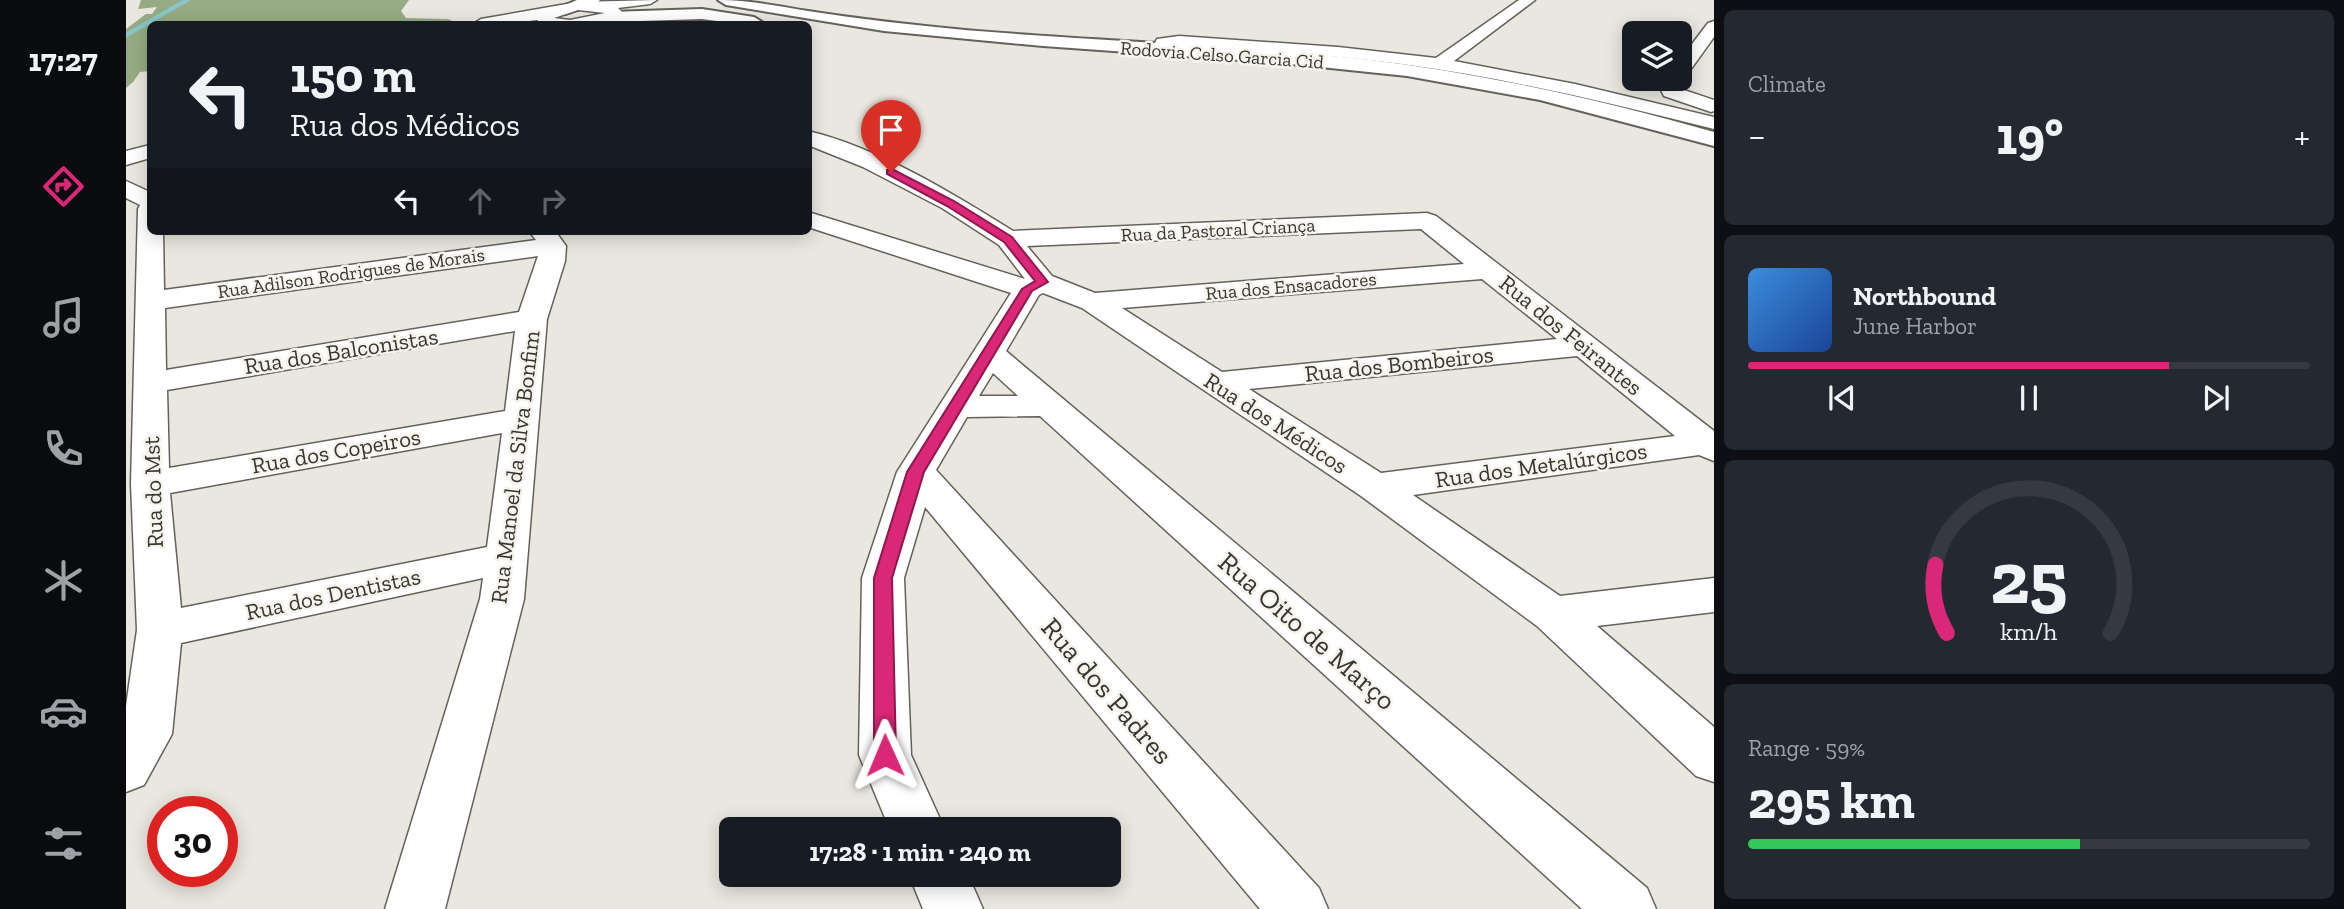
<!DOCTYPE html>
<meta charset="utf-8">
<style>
body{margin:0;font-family:"Zilla Slab",serif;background:#242831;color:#f1f3f6;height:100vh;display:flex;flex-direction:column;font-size:26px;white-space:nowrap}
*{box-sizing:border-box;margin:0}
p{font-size:23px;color:#9ea1a6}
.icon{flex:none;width:38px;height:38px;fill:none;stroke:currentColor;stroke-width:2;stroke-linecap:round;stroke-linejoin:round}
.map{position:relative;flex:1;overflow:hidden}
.details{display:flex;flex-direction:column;gap:10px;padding:10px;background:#0d0f14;width:630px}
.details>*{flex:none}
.top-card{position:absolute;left:21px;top:21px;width:665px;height:214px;border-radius:10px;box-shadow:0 4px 18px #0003;background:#171b24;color:#f1f3f6;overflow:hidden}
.buttons{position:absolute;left:1496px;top:21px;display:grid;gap:14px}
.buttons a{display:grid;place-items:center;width:70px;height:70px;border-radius:10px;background:#171b24;box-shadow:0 4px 18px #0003;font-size:35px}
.speed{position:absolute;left:21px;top:796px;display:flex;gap:14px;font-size:35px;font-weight:700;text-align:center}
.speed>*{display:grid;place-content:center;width:91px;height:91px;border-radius:50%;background:#171b24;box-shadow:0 4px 18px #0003;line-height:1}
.speed .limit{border:10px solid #d22;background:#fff;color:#111}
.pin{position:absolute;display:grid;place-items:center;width:60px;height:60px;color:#fff;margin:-72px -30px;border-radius:50% 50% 50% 0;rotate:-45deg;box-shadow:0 0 7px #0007}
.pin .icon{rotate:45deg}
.me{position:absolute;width:77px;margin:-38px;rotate:359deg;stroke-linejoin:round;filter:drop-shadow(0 0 5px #0008)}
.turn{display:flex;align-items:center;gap:24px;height:147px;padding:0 28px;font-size:32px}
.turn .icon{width:91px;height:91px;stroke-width:2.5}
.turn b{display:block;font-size:49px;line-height:60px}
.lanes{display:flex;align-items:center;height:66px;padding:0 28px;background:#0003;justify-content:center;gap:35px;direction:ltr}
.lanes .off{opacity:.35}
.big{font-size:52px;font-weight:700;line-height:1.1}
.details .widget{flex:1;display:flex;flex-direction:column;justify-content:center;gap:10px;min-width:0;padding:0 24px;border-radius:10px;background:#242831}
.details .dial{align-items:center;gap:0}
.dial svg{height:182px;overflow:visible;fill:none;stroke:#363941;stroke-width:7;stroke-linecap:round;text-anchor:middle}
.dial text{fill:#f1f3f6;stroke:none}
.song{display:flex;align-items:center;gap:21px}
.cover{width:84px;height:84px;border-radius:10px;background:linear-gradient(135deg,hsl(210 70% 55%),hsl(220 70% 35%))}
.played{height:7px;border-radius:4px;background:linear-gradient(90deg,#db2777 75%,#363941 75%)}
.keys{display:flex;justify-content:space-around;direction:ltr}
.heat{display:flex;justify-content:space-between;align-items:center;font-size:38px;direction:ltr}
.charge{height:10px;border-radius:5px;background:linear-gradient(90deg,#34c759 59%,#363941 0)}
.trip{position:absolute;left:593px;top:817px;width:402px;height:70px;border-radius:10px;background:#171b24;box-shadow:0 4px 18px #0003;font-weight:700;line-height:70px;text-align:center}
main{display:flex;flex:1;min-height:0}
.dock{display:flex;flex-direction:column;width:126px;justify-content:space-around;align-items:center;background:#090b0e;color:#9ea1a6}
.dock .icon{width:49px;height:49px}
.dock .current{color:#db2777}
.dock b{font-size:32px;color:#f1f3f6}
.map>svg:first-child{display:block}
.forest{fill:#96ab83}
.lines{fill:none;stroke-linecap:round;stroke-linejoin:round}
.stream{stroke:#8ac5c8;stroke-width:4.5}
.street-casing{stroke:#64625b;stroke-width:3}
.highway-casing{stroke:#64625b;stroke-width:4}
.street{fill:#fff;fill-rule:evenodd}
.highway{fill:#fff;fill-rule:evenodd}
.route{fill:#db2777;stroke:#8e194d;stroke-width:2}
.labels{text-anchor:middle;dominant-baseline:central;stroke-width:5;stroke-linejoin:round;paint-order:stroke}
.far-street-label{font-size:19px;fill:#373633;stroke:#f6f4ec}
.street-label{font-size:23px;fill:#373633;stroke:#f6f4ec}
.near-street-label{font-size:28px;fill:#373633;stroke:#f6f4ec}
</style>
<main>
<nav class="dock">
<b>17:27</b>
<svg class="icon current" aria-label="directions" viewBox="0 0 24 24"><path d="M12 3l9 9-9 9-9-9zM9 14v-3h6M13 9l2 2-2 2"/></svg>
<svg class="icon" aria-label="music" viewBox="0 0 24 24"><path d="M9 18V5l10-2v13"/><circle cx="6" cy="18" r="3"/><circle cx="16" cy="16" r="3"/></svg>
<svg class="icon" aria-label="phone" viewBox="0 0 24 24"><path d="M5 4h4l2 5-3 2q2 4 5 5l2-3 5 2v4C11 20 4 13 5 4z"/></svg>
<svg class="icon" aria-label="climate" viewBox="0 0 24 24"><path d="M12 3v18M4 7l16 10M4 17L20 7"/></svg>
<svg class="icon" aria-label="car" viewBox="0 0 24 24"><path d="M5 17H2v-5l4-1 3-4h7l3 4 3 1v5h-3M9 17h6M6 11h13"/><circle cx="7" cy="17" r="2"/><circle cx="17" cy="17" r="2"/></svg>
<svg class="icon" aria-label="filters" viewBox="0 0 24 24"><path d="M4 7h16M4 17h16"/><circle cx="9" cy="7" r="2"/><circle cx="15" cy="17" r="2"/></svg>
</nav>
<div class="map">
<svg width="1588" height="909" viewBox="0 0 1588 909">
<rect width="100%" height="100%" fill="#e9e7df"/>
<path class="forest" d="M15,0H283L275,11L280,18L322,19L329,22L310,24H24V71L14,72L7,82L0,88V29L20,14H26L31,7L12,9Z"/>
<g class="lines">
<path class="stream" d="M0,35L61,0"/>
<defs>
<path id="street" d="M531,0L524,4L492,8L496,12L491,19L477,24H417L411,20L381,24H347L355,19L452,2ZM452,10L479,13L444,20L428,18Z
M1393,0H1409L1328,61L1449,84L1588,117V129C1485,103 1381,78 1276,64C1202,54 1127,51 1053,46L1037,48L1029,43L1031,39L1053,36L1212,47L1310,58Z
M1588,21V37L1560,76L1557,77L1558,79L1552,88L1588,100V111L1585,112L1538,96L1534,88L1540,79H1554V60L1582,23Z
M682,131C753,148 826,193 887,231L1301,213L1310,216L1588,431V461L1573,455L1287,495L1434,596L1588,578V612L1471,626L1588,727V782L1570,776L1411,626L1235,496L956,308L917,293L913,295L880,351L1521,888L1530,909H1456L914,416L841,417L810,470L1193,888L1202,909H1134L799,507L778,578L785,755L819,830H764L733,755L736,578L771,472L885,293L682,227V212L899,279L873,245L816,208L737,167L682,145ZM1295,229L1338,264L969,293L926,276L901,246ZM1356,279L1431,339L1096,372L996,308ZM1451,356L1549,436L1255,473L1123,389ZM867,373L892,396H853Z
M24,145V158L0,165V151Z
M0,181L24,192V231H37L38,290L410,240L403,231H429L440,246L439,261L421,319L398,599L319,909H259L354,599L357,578L55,643L46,734L18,785L0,792V706L11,630L5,484L12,209L14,205L0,198ZM412,256L393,312L40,370L39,308ZM389,331L379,411L43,468L41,390ZM376,433L361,547L55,608L44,493Z
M783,875H842L857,909H797Z"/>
<path id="highway" d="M451,0H474L471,3L439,14L431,9Z
M592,0C623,0 651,6 682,11C734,19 787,25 839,30C971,41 1104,45 1236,59C1355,73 1473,99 1588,132V146L1414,100L1281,76L1156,63L917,46L758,31L600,5Z
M576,9L628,17L636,22L634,24H613L576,19L484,22L476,17L484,12Z"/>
</defs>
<use href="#street" class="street-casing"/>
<use href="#highway" class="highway-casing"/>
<use href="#street" class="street"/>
<use href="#highway" class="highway"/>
</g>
<path class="route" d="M761,170H768L828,201L886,237L922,282L906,291L798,472L766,578L770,755L767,762L759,765L751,762L748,755V578L781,472L896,289L909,281L878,242L821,206L761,174Z"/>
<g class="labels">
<g class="far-street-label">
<text transform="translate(1096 55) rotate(4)">Rodovia Celso Garcia Cid</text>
<text transform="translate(1092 230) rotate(-3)">Rua da Pastoral Criança</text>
<text transform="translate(225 273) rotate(-8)">Rua Adilson Rodrigues de Morais</text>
<text transform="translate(1165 286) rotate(-5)">Rua dos Ensacadores</text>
</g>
<g class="street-label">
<text transform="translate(1445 335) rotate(39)">Rua dos Feirantes</text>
<text transform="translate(215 351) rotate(-9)">Rua dos Balconistas</text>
<text transform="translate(1273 364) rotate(-6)">Rua dos Bombeiros</text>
<text transform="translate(1150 423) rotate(33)">Rua dos Médicos</text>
<text transform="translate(210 451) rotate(-10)">Rua dos Copeiros</text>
<text transform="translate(1415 465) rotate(-8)">Rua dos Metalúrgicos</text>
<text transform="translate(389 467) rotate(-83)">Rua Manoel da Silva Bonfim</text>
<text transform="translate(27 492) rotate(-92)">Rua do Mst</text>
<text transform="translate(207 594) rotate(-12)">Rua dos Dentistas</text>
</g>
<g class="near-street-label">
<text transform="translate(1181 631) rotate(41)">Rua Oito de Março</text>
<text transform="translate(981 691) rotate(49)">Rua dos Padres</text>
</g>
</g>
</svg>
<div class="buttons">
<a><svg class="icon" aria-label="layers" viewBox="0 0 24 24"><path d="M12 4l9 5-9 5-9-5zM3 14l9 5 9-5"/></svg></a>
</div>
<div class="speed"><div class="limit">30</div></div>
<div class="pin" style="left:765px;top:172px;background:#d93025"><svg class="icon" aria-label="arrive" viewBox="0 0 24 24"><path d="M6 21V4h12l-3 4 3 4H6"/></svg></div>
<svg class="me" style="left:759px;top:755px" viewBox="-20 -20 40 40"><path d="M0-17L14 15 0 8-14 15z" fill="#db2777" stroke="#fff" stroke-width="4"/></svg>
<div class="trip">17:28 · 1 min · 240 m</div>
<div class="top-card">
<div class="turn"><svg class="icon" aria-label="left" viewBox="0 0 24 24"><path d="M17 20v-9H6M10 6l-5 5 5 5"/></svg><div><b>150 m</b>Rua dos Médicos</div></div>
<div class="lanes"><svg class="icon" aria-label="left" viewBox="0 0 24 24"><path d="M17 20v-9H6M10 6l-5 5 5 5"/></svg><svg class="icon off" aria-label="ahead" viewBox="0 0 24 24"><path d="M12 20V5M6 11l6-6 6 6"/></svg><svg class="icon off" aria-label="right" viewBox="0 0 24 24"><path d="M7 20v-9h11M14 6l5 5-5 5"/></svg></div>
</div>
</div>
<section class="details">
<div class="widget"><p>Climate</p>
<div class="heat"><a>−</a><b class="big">19°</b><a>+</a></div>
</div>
<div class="widget">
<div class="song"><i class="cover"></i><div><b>Northbound</b><p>June Harbor</p></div></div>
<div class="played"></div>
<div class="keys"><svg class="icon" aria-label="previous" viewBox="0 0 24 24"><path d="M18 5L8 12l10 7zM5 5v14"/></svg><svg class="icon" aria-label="pause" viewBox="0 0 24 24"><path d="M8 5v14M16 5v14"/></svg><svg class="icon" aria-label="next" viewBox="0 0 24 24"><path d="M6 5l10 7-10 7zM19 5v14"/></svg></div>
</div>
<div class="widget dial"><svg viewBox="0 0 100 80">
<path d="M14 69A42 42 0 1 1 86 69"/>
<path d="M14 69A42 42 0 0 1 9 39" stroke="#db2777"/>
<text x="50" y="56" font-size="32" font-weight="700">25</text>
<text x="50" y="72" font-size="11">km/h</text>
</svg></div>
<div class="widget"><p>Range · 59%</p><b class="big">295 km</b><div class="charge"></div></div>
</section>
</main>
